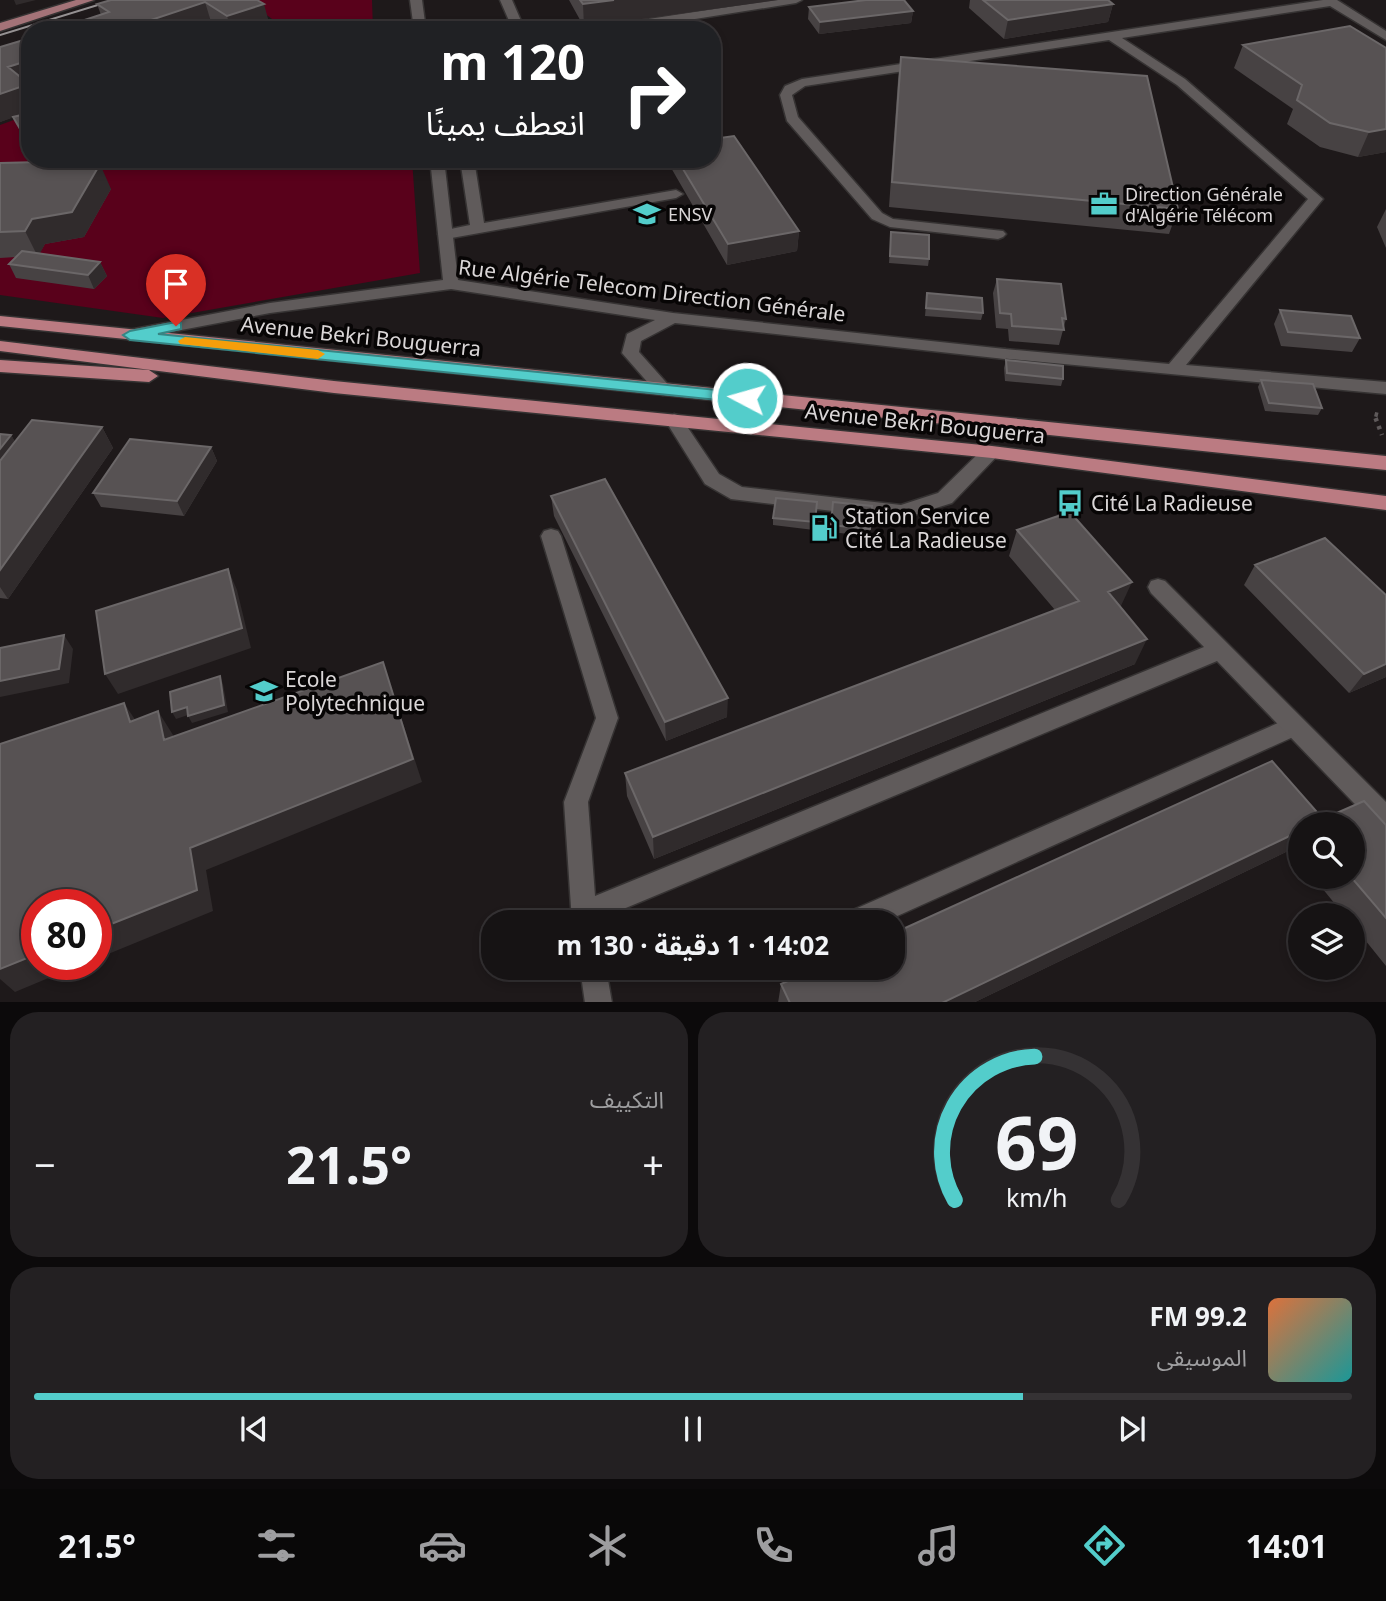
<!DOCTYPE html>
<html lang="ar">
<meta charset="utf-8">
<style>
body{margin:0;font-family:"Noto Sans","Noto Sans Arabic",sans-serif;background:#232022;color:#f1f3f6;direction:rtl;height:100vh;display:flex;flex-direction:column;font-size:26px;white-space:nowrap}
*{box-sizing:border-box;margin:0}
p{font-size:23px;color:#9e9ea0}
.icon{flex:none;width:38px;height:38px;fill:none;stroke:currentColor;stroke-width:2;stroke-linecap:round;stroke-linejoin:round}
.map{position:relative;height:1002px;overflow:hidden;direction:ltr}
.sheet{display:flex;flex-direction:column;gap:10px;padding:10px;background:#0c0a0b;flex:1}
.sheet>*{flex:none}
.banner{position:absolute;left:21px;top:21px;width:700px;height:147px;border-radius:28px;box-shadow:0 4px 10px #0003,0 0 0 2px #353234;direction:rtl;background:#202124;color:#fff;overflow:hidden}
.buttons{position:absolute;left:1288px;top:812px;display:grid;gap:14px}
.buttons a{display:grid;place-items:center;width:77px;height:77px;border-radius:50%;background:#161314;box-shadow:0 4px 10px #0003,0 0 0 2px #353234;font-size:35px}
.speed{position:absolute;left:21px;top:889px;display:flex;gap:14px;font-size:35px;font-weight:700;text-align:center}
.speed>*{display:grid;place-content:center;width:91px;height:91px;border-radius:50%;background:#161314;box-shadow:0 4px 10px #0003,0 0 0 2px #353234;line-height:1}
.speed .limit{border:10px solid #d22;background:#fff;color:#111}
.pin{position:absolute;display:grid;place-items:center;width:60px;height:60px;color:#fff;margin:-72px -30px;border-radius:50% 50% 50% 0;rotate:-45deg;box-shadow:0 0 7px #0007}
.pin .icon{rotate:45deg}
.me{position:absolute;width:77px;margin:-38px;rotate:276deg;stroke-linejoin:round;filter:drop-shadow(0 0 5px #0008)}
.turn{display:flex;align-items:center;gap:24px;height:147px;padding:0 21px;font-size:32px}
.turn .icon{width:91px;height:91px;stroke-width:2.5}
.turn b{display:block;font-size:49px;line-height:60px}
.big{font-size:52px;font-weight:700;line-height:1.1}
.sheet .widget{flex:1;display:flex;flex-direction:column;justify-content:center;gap:10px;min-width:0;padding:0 24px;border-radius:28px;background:#232022}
.sheet .dial{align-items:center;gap:0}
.dial svg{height:182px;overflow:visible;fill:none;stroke:#353234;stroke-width:7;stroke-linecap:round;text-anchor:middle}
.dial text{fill:#f1f3f6;stroke:none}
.song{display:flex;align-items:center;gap:21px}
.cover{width:84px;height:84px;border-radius:10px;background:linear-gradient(135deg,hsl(20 70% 55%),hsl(180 70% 35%))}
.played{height:7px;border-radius:4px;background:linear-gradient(90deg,#53cdcb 75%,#353234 75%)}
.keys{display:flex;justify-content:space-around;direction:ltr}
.heat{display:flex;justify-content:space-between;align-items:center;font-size:38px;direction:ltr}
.sheet .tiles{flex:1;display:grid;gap:10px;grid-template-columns:1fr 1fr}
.widget:last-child{grid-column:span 2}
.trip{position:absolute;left:481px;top:910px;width:424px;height:70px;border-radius:28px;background:#161314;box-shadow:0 4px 10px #0003,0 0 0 2px #353234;font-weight:700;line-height:70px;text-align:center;direction:rtl}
.tabs{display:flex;height:112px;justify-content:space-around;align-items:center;background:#090808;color:#9e9ea0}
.tabs .icon{width:49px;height:49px}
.tabs .selected{color:#53cdcb}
.tabs b{font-size:32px;color:#f1f3f6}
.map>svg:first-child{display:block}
.green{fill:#59011b}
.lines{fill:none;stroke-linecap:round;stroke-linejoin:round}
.service-casing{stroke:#363333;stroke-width:3}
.minor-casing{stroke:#363333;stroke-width:3}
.primary-casing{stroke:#363333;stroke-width:3}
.trunk-casing{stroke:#363333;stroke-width:3}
.path{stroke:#5e595a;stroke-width:4.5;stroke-dasharray:3.5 5;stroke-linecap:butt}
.service{fill:#605b5b;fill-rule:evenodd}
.minor{fill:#605b5b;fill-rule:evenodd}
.primary{fill:#a47378;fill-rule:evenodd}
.trunk{fill:#bb7b82;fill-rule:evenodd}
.tram{stroke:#959192;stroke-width:2}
.wall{fill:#474243}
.shaded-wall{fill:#302b2c}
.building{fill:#575253;stroke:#6b6768;stroke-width:2}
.route{fill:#53cdcb;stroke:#368584;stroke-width:2}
.slow{fill:#f59e0b}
.labels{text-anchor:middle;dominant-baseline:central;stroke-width:7;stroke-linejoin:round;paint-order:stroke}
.far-poi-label{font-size:18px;fill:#dad6d7;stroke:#070505;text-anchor:start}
.street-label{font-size:21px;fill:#dad6d7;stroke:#070505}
.poi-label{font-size:21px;fill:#dad6d7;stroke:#070505;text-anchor:start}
</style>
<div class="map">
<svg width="1386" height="1003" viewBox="0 0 1386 1003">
<rect width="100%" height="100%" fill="#1e191a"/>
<path class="green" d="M246,0H372L373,30H277L283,27Z
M30,114V159H412L420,273L163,318L0,295V125Z"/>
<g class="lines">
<defs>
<path id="service" d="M500,0H512L525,30H513Z
M774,0H802L796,3L626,30H596L602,26Z
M1323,0H1337L1386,31V40L1330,6L1122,38L1185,79L1323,199L1186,365L1386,382V394L999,358L997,354L999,350L1005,349L1169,364L1308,199L1177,85L1109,40L805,86L792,95L798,117L882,213L893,219L1003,231L1006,234L1003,237L998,239L890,227L872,219L787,121L780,95L785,86L802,79Z
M460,159H474L484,223L676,190L683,194L676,198L446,239L438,234L441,231L470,225Z
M674,414L680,416L719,474L742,487L901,505L938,493L985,447H999L1001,452L952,503L901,519L731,499L705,484L665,420Z
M1294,716L1302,719L1305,726L1302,733L884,922H842L846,913Z"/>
<path id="minor" d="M410,0H422L426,30H414Z
M430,159H444L458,280L673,313L1005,349L1013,354L1005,359L675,323L641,341L639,352L672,389L663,395L657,393L622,353L627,334L655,320L451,289L270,313L129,340L121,335L129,330L270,303L443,280Z
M551,529L558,531L561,536L618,718L588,802L595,896L1204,647L1151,593L1148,587L1151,581L1158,579L1165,581L1386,802V830L1377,827L1217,661L597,920L598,922H572L564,802L596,718L541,536L544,531Z
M580,968H606L612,1003H585Z"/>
<path id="primary" d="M76,0H94L0,31V23Z"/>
<path id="trunk" d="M0,316L1386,456V470L0,326Z
M0,341L334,381L992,446L1386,496V510L992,458L334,393L0,351Z
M0,360L149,370L158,376L149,382L0,372Z"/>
</defs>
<use href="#service" class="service-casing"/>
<use href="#minor" class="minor-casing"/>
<use href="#primary" class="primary-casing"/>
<use href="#trunk" class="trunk-casing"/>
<path class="path" d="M1378,415L1374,414L1382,435"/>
<use href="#service" class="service"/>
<use href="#minor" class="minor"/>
<use href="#primary" class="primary"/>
<use href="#trunk" class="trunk"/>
<path class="tram" d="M0,35L114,0"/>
</g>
<path class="wall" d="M257,0L270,26L260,30H220L212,25L101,15L97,4Z
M569,0H778L584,27Z
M970,0H1108L1113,4L1108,22L1004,39L969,8Z
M809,7L913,11L911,23L819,34L808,19Z
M30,38V112L17,116L30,113V148L13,117L0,122Z
M1243,45L1386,48V152L1358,157L1320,147L1287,124L1293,109L1234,68Z
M901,57L1178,209L1169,234L889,207L898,80Z
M42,159H60L63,165L111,189L84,237L45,244L39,254L100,262L107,276L94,289L16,278L9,264L16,257L0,258V163L40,162Z
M670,159H712L799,231L797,251L727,265L670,166Z
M1386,209V248L1377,227Z
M891,232L929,259L928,266L889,263Z
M997,279L1066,319L1059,345L1009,341L1008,329L996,328L993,293Z
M927,293L983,313L981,320L925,316Z
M1280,310L1360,338L1352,352L1281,346L1274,324Z
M1006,360L1063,379L1061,386L1005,381L1004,368Z
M1261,380L1322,408L1318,415L1265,411L1258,387Z
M102,427L113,448L8,599L0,598V434L11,435L15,442Z
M211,447L217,461L184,516L101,507L93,493Z
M551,496L727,717L666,741L554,516Z
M817,502L814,530L773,525V518Z
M833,502L870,529L869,536L830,532Z
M1017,530L1121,607L1135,664L654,859L627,796L625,773L1055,610L1009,556Z
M1255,565L1386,595V677L1349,693L1244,585Z
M1272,761L1323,819L1364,801L1386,825V966L1353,925V915H1344L1313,877H1353V824H1300V862L1290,850L973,1003H778L781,984L817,968H892V934Z"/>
<path class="shaded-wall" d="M14,0H36L16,5Z
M614,0H778L584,27L583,4Z
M205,2L212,25L198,30H121Z
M264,4L270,26L260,30H231L227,16Z
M1113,4L1108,22L1004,39L1008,20Z
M913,11L911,23L819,34L820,22Z
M30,60V112L0,122V94L8,67Z
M1386,129V152L1358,157L1369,132Z
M100,164L111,189L84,237L45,244L38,257L25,231L32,219Z
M799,231L797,251L727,265L728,244Z
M100,262L107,276L94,289L88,275Z
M102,427L113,448L8,599L0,587V570Z
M11,435L20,450L0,475V449Z
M211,447L217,461L184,516L177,501Z
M228,569L237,590L251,648L118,694L105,674Z
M1132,582L1120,608L1108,592Z
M64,635L73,649L69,683L0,697V681Z
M1147,639L1135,664L654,859L653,837Z
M383,662L422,782L206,870L213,911L96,959V930L190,848Z
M1386,664V677L1349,693L1364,674Z
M220,676L223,684L228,712L192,723L188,716Z
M728,698L727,717L666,741L665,722Z
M124,703L140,727L130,722Z
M187,707L191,714L176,719L172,712Z
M158,711L173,735L180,764L164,740Z
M1300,831V838L1290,850L973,1003H942Z
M37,954V964H82L15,992L0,979V969Z"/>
<path class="building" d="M111,0H257L264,4L227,16L205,2L121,30H54L109,12L97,4Z
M580,0H614L583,4Z
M866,0H904L913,11L820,22L809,7Z
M983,0H1108L1113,4L1008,20Z
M1350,26L1386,48V129L1369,132L1330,123L1297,100L1302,85L1243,45Z
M30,38V60L8,67L29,84L0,94V47Z
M901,57L1147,76L1178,209L892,182Z
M30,113V146L13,117Z
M734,136L799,231L728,244L677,159H712V139Z
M42,159H59L58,165L100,164L72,212L32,219L25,231L0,232V163L40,162Z
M891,232L929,235V259L890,256Z
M22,251L100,262L88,275L9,264Z
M997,279L1061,284L1066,319L1062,318L1064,330L1012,326L1011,314L1000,313Z
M927,293L982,298L983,313L926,308Z
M1280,310L1351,316L1360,338L1288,332Z
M1006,360L1063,366V379L1007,373Z
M1261,380L1313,384L1322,408L1269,403Z
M32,420L102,427L0,570V461Z
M0,434L11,435L0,449Z
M130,439L211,447L177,501L93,493Z
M605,479L728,698L665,722L551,496Z
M776,498L817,502L815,522L773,518Z
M833,502L872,506L870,529L831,525Z
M1070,512L1132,582L1108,592L1147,639L653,837L625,773L1079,601L1017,530Z
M1325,538L1386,595V664L1364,674L1255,565Z
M228,569L242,628L105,674L96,611Z
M64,635L59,669L0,681V648Z
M383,662L413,759L190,848L197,890L96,930V905H37V954L0,969V744L124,703L130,722L158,711L164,740Z
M220,676L224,705L188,716L187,707L172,712L170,692Z
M1272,761L1323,819L1364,801L1386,825V918L1351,877H1353V824H1300V831L942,1003H790L781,984L817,968H892V934Z"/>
<path class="route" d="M176,322L181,323V329L158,334L747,393L754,398L747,403L130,340L123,335L130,331Z"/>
<path class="slow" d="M185,337L318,350L325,354L318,359L180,344L178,341Z"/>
<defs>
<symbol id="office-bare" viewBox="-9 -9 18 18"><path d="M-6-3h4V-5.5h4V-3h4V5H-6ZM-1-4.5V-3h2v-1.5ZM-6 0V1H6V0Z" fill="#53cdcb" stroke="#070505" stroke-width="2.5" paint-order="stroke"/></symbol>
<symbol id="university-bare" viewBox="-9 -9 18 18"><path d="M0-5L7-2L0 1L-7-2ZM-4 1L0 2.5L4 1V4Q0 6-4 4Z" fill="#53cdcb" stroke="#070505" stroke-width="2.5" paint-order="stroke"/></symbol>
<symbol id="bus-bare" viewBox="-9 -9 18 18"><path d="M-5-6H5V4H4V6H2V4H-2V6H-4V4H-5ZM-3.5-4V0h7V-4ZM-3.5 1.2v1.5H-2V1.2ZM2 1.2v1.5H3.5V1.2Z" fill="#53cdcb" stroke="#070505" stroke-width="2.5" paint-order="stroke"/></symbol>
<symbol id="fuel-bare" viewBox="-9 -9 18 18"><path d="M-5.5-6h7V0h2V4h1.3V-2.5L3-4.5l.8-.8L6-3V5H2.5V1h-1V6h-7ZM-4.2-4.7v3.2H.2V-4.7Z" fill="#53cdcb" stroke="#070505" stroke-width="2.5" paint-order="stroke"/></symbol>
</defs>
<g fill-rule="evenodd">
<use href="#office-bare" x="1085" y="185" width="38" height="38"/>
<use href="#university-bare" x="628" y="195" width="38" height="38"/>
<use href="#bus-bare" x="1051" y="484" width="38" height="38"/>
<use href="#fuel-bare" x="805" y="509" width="38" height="38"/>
<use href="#university-bare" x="245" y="672" width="38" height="38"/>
</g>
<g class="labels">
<g class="far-poi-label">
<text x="1125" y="194">Direction Générale<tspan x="1125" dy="21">d'Algérie Télécom</tspan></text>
<text x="668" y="214">ENSV</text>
</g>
<g class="street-label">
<text transform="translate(652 290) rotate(7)">Rue Algérie Telecom Direction Générale</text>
<text transform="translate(361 336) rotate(6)">Avenue Bekri Bouguerra</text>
<text transform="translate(925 423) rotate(6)">Avenue Bekri Bouguerra</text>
</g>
<g class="poi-label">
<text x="1091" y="503">Cité La Radieuse</text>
<text x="845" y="516">Station Service<tspan x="845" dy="24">Cité La Radieuse</tspan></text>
<text x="285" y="679">Ecole<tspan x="285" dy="24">Polytechnique</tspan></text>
</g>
</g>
</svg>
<div class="buttons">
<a><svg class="icon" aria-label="search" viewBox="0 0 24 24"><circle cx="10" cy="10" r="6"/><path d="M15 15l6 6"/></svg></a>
<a><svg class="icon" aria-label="layers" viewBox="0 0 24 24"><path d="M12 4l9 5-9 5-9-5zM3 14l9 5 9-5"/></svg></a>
</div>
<div class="speed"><div class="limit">80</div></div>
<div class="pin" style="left:176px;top:326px;background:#d93025"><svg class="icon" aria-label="arrive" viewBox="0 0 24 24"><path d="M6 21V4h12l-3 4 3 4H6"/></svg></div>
<svg class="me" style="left:747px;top:398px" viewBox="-20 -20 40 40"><circle r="17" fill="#53cdcb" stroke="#fff" stroke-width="3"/><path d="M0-11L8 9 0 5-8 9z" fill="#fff"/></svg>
<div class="trip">14:02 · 1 دقيقة · 130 m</div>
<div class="banner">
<div class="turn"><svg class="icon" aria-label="right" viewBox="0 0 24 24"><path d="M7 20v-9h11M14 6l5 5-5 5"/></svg><div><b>120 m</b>انعطف يمينًا</div></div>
</div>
</div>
<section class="sheet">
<div class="tiles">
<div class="widget dial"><svg viewBox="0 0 100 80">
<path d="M14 69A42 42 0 1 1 86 69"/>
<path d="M14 69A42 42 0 0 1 49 6" stroke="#53cdcb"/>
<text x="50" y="56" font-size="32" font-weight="700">69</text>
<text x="50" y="72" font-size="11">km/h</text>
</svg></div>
<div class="widget"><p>التكييف</p>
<div class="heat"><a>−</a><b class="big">21.5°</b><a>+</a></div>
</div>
<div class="widget">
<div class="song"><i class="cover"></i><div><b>99.2 FM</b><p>الموسيقى</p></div></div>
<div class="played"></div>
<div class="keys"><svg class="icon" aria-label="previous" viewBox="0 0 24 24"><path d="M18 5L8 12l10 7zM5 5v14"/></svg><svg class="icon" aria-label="pause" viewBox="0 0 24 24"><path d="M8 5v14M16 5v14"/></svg><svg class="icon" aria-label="next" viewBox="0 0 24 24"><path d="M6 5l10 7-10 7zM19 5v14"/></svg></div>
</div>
</div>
</section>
<nav class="tabs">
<b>14:01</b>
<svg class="icon selected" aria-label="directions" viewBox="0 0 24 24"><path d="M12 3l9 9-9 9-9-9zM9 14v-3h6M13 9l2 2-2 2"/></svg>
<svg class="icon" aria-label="music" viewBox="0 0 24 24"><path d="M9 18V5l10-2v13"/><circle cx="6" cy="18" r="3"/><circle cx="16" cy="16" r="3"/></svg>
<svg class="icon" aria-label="phone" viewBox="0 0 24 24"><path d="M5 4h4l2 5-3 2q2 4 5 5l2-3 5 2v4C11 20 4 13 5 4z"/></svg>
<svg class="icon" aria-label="climate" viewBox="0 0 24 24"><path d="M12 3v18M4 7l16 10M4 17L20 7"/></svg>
<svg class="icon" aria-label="car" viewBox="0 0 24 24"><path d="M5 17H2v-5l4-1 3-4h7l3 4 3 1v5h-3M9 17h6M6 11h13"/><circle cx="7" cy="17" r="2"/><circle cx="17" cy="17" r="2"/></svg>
<svg class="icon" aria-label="filters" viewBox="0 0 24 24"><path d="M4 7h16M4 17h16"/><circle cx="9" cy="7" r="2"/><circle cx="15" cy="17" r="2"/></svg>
<b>21.5°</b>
</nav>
